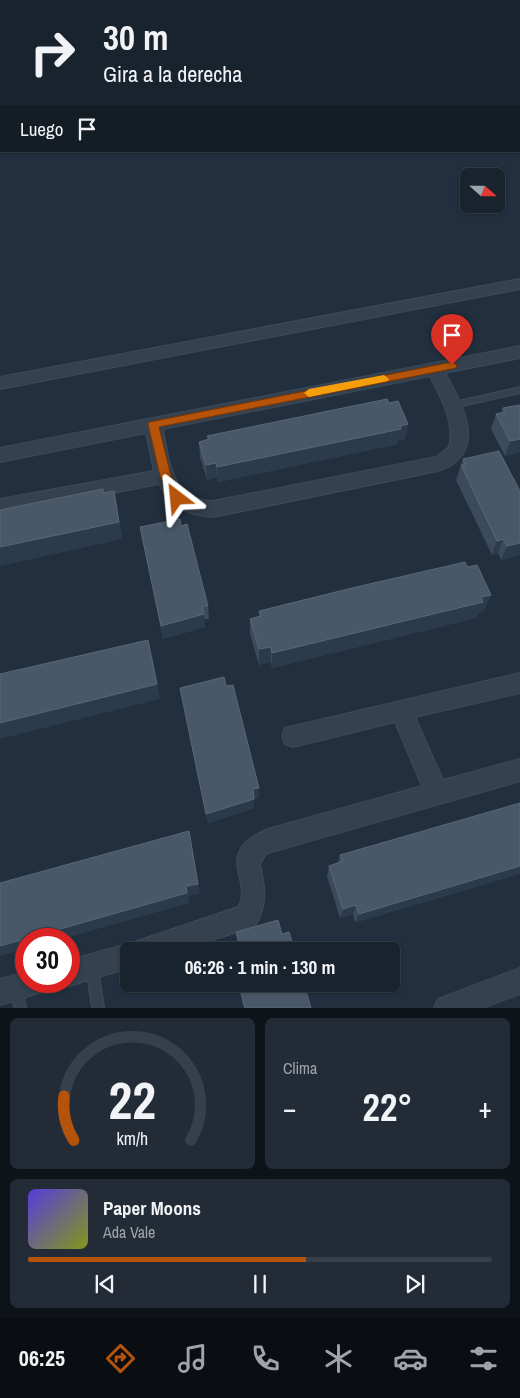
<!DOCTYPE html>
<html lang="es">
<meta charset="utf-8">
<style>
body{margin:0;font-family:"Archivo Narrow",sans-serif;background:#222b36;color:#f1f3f6;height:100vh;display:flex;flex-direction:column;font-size:19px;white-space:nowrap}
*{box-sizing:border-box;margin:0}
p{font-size:16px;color:#9fa4aa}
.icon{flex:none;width:28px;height:28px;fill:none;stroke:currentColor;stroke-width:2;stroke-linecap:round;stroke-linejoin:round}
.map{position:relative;height:1008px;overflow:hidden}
.side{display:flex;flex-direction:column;gap:10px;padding:10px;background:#0e1319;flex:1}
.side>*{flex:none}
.hud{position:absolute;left:0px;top:0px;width:520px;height:152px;box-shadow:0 1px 4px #0004,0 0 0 1px #37404a;background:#19232e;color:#f1f3f6;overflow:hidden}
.needle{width:32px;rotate:111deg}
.fabs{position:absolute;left:460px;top:168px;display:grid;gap:10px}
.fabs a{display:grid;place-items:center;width:45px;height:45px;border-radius:8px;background:#19232e;box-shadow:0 1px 4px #0004,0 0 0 1px #37404a;font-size:25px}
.speed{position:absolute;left:15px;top:928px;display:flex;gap:10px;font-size:25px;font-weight:700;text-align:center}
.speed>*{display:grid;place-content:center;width:65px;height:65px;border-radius:50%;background:#19232e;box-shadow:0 1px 4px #0004,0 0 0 1px #37404a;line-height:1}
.speed .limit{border:8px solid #d22;background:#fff;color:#111}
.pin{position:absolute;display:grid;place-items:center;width:42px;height:42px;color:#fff;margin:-51px -21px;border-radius:50% 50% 50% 0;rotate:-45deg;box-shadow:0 0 5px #0007}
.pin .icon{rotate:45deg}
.me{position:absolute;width:55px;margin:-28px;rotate:331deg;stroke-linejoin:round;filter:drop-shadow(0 0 4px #0008)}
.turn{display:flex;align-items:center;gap:18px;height:105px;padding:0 20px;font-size:22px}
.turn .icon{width:65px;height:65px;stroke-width:2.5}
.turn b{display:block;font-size:35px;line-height:42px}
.then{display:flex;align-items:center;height:48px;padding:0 20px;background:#0003;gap:10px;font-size:19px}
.big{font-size:38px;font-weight:700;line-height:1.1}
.side .widget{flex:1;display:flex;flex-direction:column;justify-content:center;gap:8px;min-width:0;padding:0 18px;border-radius:8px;background:#222b36}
.side .dial{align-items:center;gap:0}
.dial svg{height:130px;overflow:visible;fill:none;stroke:#37404a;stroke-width:7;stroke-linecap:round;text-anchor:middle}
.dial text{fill:#f1f3f6;stroke:none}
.song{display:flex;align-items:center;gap:15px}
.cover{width:60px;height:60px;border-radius:8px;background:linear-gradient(135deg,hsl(250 70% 55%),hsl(70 70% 35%))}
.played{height:5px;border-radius:2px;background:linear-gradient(90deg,#b45309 60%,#37404a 60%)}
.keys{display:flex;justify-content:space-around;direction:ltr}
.heat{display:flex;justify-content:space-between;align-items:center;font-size:28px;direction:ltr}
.side .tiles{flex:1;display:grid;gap:10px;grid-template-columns:1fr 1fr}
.widget:last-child{grid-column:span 2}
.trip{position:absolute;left:120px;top:942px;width:280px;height:50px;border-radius:8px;background:#19232e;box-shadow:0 1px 4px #0004,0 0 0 1px #37404a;font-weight:700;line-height:50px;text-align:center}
.dock{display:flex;height:80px;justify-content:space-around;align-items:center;background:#0a0e12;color:#9fa4aa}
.dock .icon{width:35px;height:35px}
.dock .active{color:#b45309}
.dock b{font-size:22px;color:#f1f3f6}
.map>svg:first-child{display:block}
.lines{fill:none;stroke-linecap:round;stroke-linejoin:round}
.lane-casing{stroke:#3f4a57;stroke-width:2}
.street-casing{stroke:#3f4a57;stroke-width:2}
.lane{fill:#35414e;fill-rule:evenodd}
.street{fill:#35414e;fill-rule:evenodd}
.wall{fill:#3c4b5c}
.shaded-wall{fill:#2c3b4b}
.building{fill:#485868;stroke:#596777}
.route{fill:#b45309;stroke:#753606}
.slow{fill:#f59e0b}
</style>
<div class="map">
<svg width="520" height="1008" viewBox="0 0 520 1008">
<rect width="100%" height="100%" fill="#212f3e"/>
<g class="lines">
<defs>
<path id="lane" d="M520,387V393L454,408L450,405L454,402Z
M92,961L96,963L98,967L104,1008H92L86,967L88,963Z
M17,982L21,984L26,1008H14L11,988L13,984Z"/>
<path id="street" d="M520,279V289L0,389V377Z
M520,346V358L445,373C464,406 489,454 438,471L213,517C188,516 171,507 159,484L0,515V499L154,471L146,433L0,462V448ZM430,376C441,397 455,423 449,447L436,457L213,501C172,501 169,462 163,429Z
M520,673V693L415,717L443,780L520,759V781L271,852L266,854L260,864C265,887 268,905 255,926L179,951H129V968L69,986L60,982L69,981V960L131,943L238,907C254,880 211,853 268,829L422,786L395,722L293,747L285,744L282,736L285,728Z
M520,968V994L482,1008H434L438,999Z
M26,972V981H53L49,990L0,1005V979Z"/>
</defs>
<use href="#lane" class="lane-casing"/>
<use href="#street" class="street-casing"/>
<use href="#lane" class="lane"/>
<use href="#street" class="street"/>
</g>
<path class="wall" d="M389,403L408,424L405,439L398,440V444L218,482L217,477L207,480L200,457L199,442L208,440L207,436Z
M520,405V452L505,456L491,429L496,414L501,413L503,408Z
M463,459L520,555L501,560L498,553L492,555L456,480Z
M181,526L208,606L209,619H204L205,627L163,639L143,542Z
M467,567L491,595L484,611L478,613L476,618L272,668L271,662L259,665L250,634V619L259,616V611Z
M226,686L259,788V798L254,799V808L208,823L180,688Z
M520,803L355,923L353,914L340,918L327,876L329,866L338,863L340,855Z
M236,932L282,934L239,949Z
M238,984H304L311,1008H244Z"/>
<path class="shaded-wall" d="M408,424L405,439L398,440V444L218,482L217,467Z
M520,439V452L505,456L510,441Z
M216,463L217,477L207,480L206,465Z
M114,491L123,539L0,566V547Z
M503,539L498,553L492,555L497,541Z
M520,543V555L501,560L507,546Z
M491,595L484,611L478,613L476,618L272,668V653Z
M204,614L205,627L163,639L161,626Z
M271,647V662L259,665V649Z
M152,656L160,699L0,739V723Z
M259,788V798L254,799V808L208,823L206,814L253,789Z
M189,831L200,893L189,896V903L62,939H26V949L0,956V946L186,886Z
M520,866V874L355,923L359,914Z
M356,905L353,914L340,918L343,909Z"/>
<path class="building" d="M387,399L389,403L398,401L408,424L400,426L401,429L217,467L216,463L206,465L199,442L209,439L207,436Z
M520,405V439L510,441L496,414L505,412L503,408Z
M499,451L520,491V543L507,546L503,539L497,541L461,465H465L463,459Z
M103,489V493L114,491L119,522L0,547V510Z
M180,519L181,526L187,524L208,606H202L204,614L161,626L140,527Z
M465,562L467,567L477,565L491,595L481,597L483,602L272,653L271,647L259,649L250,619L261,616L259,611L352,588Z
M148,640L157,684L0,723V674Z
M224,677L226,686L233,685L259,788L253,789L254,799L206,814L180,688Z
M520,803V866L359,914L356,905L343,909L329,866L343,861L340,855Z
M189,831L198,884L186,886L187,893L0,946V883Z
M278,920L282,934L289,932L295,951H231V950L240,948L236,932Z
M239,984H304L311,1008H245Z"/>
<path class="route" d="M452,362L457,365L456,368L159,427L171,476L183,498L181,501H173L160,476L148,424L149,422Z"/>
<path class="slow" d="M384,375L389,379L388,381L309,397L304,393L309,389Z"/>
</svg>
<div class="fabs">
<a><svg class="needle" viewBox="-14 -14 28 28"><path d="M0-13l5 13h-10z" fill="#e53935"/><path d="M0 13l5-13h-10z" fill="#9fa4aa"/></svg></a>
</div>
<div class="speed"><div class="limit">30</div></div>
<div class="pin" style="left:452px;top:365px;background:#d93025"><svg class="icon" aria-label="arrive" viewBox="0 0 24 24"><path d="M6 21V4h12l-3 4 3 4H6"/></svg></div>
<svg class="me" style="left:177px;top:498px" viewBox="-20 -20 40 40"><path d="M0-17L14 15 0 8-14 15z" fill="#b45309" stroke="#fff" stroke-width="4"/></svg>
<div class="trip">06:26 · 1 min · 130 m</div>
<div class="hud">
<div class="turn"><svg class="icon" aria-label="right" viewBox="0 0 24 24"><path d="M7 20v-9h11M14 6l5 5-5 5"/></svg><div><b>30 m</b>Gira a la derecha</div></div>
<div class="then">Luego<svg class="icon" aria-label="arrive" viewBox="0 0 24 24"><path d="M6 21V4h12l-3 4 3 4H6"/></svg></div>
</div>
</div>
<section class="side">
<div class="tiles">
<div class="widget dial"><svg viewBox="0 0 100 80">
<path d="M14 69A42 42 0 1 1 86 69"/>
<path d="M14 69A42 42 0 0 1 8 42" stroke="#b45309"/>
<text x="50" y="56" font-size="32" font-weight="700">22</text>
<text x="50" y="72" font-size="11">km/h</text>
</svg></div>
<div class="widget"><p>Clima</p>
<div class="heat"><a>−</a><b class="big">22°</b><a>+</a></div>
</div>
<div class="widget">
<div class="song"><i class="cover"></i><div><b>Paper Moons</b><p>Ada Vale</p></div></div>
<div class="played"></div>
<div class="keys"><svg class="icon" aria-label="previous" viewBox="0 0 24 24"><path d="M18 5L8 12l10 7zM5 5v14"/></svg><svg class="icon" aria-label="pause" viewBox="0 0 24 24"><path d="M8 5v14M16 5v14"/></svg><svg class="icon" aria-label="next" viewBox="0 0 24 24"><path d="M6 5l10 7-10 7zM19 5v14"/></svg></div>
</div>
</div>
</section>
<nav class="dock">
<b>06:25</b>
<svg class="icon active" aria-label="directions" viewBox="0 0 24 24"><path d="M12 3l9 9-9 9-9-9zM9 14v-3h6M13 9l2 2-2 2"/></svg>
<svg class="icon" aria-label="music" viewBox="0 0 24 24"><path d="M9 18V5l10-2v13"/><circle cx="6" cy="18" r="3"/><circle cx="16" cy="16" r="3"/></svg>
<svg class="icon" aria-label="phone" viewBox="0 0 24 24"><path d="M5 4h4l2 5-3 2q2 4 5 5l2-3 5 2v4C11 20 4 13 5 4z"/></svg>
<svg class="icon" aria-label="climate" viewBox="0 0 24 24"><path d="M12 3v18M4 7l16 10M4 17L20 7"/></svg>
<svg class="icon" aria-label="car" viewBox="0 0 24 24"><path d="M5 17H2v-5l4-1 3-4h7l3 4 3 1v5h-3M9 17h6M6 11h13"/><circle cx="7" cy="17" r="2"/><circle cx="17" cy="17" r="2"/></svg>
<svg class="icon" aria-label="filters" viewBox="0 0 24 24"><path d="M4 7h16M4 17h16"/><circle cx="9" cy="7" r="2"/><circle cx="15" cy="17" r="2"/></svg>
</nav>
